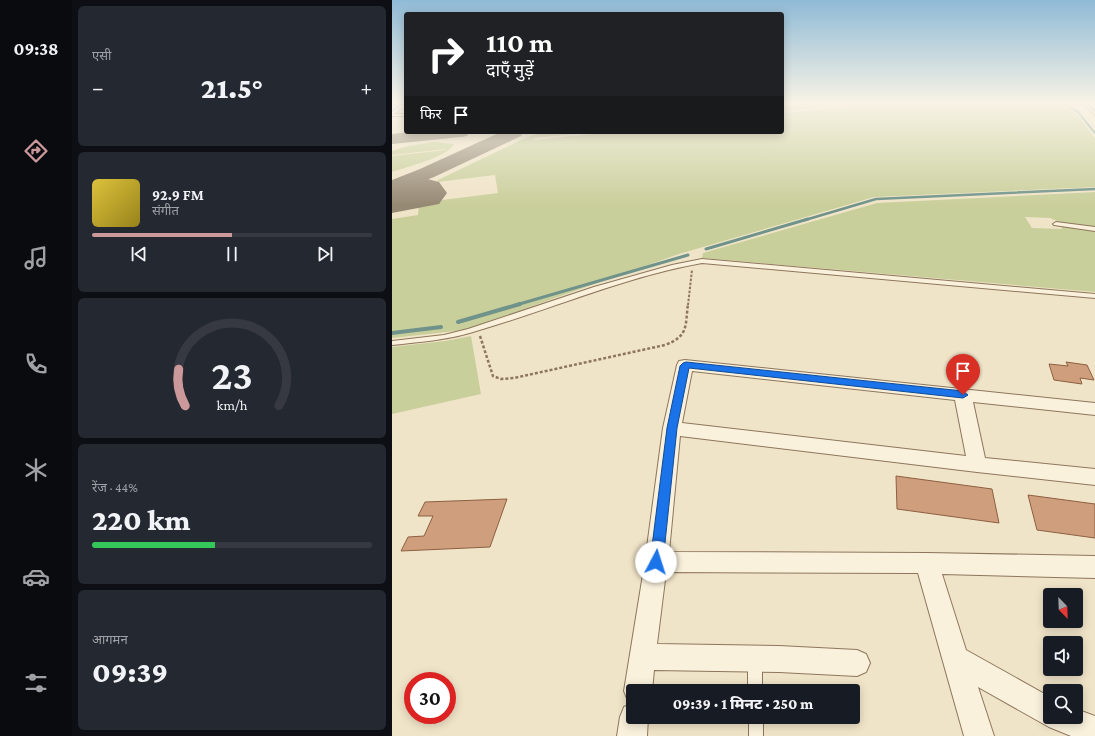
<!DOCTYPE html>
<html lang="hi">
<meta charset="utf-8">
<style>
body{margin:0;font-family:"Crimson Pro","Noto Sans Devanagari",serif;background:#242831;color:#f1f3f6;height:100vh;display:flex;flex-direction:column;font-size:15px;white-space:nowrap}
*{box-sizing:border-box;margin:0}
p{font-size:13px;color:#9ea1a6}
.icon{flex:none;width:22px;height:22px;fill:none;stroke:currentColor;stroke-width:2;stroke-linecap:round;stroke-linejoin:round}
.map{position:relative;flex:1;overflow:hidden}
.drawer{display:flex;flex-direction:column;gap:6px;padding:6px;background:#0d0f14;width:320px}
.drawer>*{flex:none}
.banner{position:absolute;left:12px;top:12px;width:380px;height:122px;border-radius:4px;box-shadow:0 2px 10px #0003;background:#202124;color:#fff;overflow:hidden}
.needle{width:26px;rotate:157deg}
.tools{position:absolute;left:651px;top:588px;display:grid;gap:8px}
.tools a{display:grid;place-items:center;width:40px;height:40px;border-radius:4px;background:#171b24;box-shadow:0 2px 10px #0003;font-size:20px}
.speed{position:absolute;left:12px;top:672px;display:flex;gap:8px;font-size:20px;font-weight:700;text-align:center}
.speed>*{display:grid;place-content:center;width:52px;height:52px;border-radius:50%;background:#171b24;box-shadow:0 2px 10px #0003;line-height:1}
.speed .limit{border:6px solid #d22;background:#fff;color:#111}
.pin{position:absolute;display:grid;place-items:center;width:34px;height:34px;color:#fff;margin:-41px -17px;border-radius:50% 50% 50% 0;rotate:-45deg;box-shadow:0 0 4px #0007}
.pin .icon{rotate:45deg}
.me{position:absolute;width:44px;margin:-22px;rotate:5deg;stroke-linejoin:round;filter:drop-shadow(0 0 3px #0008)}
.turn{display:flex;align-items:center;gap:14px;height:84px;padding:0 16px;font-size:18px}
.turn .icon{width:52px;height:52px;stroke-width:2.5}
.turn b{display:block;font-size:28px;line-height:34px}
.then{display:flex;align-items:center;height:38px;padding:0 16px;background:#0003;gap:8px;font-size:15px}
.big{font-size:30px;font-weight:800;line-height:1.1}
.drawer .widget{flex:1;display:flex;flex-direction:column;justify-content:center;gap:6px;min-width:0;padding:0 14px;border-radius:6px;background:#242831}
.drawer .dial{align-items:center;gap:0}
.dial svg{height:104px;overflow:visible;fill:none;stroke:#363941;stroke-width:7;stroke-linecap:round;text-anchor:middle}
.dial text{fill:#f1f3f6;stroke:none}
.song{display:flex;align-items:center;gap:12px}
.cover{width:48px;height:48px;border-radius:6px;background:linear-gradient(135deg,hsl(50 70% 55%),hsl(50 70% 35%))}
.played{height:4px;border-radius:2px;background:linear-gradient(90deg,#cc999b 50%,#363941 50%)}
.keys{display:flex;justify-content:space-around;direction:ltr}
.heat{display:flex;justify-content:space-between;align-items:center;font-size:22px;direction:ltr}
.charge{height:6px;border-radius:3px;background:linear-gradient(90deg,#34c759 44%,#363941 0)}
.trip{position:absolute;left:234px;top:684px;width:234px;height:40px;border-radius:4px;background:#171b24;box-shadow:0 2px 10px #0003;font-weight:800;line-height:40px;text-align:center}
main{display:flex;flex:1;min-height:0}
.menu{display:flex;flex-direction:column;width:72px;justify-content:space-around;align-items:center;background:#090b0e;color:#9ea1a6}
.menu .icon{width:28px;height:28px}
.menu .active{color:#cc999b}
.menu b{font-size:18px;color:#f1f3f6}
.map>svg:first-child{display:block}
.green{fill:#c9cf9b}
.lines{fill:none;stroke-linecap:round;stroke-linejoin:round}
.stream-far3{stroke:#6f938a;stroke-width:2}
.stream-far2{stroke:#6f938a;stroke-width:2.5}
.stream-far1{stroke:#6f938a;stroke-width:3}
.stream{stroke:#6f938a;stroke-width:4}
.taxiway{fill:#968974;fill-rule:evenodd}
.runway{fill:#968974;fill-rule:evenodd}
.building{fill:#cf9f7d;stroke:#8d5f41}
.lane-casing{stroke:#8d765c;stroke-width:2}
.street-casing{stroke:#8d765c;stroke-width:2}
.path-far1{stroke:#8d765c;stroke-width:2;stroke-dasharray:2.5 1.5;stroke-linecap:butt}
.path{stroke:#8d765c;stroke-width:2.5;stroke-dasharray:3 2;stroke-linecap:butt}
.lane{fill:#faf1dc;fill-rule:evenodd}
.street{fill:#faf1dc;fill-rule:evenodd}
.route{fill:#1a73e8;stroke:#114b97}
</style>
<main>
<nav class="menu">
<b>09:38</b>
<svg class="icon active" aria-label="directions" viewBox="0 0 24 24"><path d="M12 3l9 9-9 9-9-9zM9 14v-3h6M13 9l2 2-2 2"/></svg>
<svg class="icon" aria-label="music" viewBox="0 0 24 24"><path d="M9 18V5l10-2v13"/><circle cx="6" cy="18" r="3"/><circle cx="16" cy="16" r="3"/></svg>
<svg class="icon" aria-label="phone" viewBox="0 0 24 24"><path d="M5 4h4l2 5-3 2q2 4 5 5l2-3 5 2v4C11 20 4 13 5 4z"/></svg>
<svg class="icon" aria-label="climate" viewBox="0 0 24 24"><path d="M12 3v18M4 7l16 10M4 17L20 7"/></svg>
<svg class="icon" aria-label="car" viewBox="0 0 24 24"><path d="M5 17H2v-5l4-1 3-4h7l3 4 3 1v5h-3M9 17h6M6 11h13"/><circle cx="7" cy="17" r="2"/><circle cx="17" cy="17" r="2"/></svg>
<svg class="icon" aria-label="filters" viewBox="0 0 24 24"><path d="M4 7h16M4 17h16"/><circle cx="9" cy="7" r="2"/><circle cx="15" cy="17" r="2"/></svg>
</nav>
<section class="drawer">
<div class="widget"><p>एसी</p>
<div class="heat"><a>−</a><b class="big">21.5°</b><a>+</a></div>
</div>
<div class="widget">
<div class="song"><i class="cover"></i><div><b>92.9 FM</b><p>संगीत</p></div></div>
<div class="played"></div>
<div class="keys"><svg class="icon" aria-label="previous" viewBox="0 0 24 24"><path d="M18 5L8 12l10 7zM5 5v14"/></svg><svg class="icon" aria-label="pause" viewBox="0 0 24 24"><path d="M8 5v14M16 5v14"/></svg><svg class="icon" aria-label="next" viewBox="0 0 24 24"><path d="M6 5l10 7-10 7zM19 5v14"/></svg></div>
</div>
<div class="widget dial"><svg viewBox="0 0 100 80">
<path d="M14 69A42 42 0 1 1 86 69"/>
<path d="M14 69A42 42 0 0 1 9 41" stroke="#cc999b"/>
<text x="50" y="56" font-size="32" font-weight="700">23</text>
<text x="50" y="72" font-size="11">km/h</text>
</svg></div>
<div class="widget"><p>रेंज · 44%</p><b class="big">220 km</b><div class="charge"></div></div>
<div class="widget"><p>आगमन</p><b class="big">09:39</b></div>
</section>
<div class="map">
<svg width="703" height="736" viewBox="0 0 703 736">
<rect width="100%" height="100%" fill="#f0e4c8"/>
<path class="green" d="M390,102H463L456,104L390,112Z
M468,102H665L684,113L703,138V187L482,197L287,254L73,330L0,338V219L26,215L27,203L106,193L103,175L45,182L46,180L131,139L147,133L153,132H201L142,138V140L219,132H390V113L459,106Z
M42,142L62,144C56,157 14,167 0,172V156L53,150L54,149L0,155V151L16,146Z
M703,192V228L670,223L658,218L633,217L640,228L670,229L669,226H670L703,230V292L310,258L311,253L485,203Z
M79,336L89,394L0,414V347L53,341Z"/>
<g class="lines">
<path class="stream-far3" d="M669,102L686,112L703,133"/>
<path class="stream-far2" d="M413,220L484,199L703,189"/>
<path class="stream-far1" d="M314,249L416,219
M124,305L296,255"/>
<path class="stream" d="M66,322L128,304
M0,333L49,327"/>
<path class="taxiway" d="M18,132H77L75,136L69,137L0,144V134Z
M109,132H131L129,136L42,177L0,193V180L28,169Z"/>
<path class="runway" d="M28,177L47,182L55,193L47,204L0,213V181Z"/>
</g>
<path class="building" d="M674,362L695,365L702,380L688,378L690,384L662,380L657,364L676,366Z
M504,476L600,489L607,523L505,509Z
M636,495L703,504V538L645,530Z
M115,499L98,547L9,551L16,537L32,536L41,516H26L33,502Z"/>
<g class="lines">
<defs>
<path id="lane" d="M14,102V105L2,114H14V116H0V112Z
M690,102H692L703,112V115Z
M664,222L703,227V231L662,225L661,224Z
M310,259L703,294V298L310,263C231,277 158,310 81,332C55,340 27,342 0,345V341L52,335L76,329L202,287L280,265Z
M363,655L368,657L370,662V691H356V662L358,657Z
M357,717H371V736H357Z"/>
<path id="street" d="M293,360L703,403V415L581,402L593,458L703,469V485L585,472L288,436L277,552L535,553L703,556V578L550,574L574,650L658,697V717H684V709L703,716V736H679L657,727L586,687L602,736H572L526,573L274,572L265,644L387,646L465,650L474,654L478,663L474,672L465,676L387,672L262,670L260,691H241V703L236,701L232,691L253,562L271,428L285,365L287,361ZM300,371L563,400L574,456L290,423Z
M241,703V717H256L255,736H225L228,717L232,707Z"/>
</defs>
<use href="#lane" class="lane-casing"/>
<use href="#street" class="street-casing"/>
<path class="path-far1" d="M296,305L300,270"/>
<path class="path" d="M88,336L101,376L109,379L122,378L273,345C297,336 293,326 296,304"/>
<use href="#lane" class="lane"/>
<use href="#street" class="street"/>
</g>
<linearGradient id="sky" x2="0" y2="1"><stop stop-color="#8fbad6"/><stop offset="0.5" stop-color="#f8f3e6"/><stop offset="1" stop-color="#f8f3e6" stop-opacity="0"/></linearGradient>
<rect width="703" height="205" fill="url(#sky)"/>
<path class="route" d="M294,362L571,391L576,395L571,398L297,368L285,428L271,562L269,566L264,568L260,566L258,562L275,428L288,366L291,363Z"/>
</svg>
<div class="tools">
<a><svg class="needle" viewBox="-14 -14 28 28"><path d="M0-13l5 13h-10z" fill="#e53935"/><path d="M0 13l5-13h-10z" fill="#9ea1a6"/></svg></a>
<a><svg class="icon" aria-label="sound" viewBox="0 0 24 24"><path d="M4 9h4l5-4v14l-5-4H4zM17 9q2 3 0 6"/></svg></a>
<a><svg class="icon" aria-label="search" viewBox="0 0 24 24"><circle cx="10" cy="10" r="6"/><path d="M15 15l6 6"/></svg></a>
</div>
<div class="speed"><div class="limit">30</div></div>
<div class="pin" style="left:571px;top:395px;background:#d93025"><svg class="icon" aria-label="arrive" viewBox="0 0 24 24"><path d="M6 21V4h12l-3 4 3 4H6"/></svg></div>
<svg class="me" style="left:264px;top:562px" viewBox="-20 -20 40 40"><circle r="19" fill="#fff"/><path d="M0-13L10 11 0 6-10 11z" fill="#1a73e8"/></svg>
<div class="trip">09:39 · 1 मिनट · 250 m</div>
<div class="banner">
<div class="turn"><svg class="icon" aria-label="right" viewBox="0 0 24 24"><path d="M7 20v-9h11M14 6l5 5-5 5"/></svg><div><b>110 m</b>दाएँ मुड़ें</div></div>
<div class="then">फिर<svg class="icon" aria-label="arrive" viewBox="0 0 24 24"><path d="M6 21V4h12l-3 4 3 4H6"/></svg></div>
</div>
</div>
</main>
